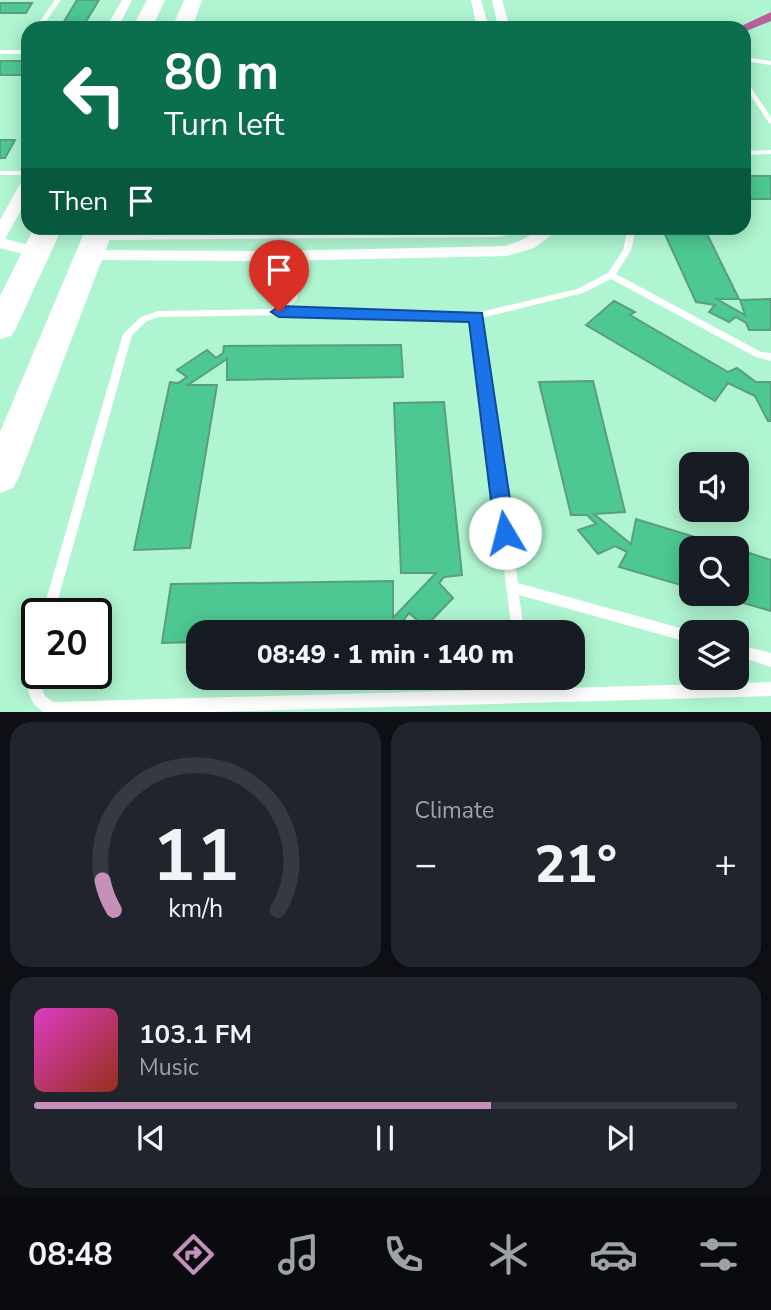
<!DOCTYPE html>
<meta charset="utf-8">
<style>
body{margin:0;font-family:"Nunito Sans",sans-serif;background:#20242c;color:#f1f3f6;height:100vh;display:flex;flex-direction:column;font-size:26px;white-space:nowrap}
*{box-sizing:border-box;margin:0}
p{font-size:23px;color:#9ea1a6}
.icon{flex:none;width:38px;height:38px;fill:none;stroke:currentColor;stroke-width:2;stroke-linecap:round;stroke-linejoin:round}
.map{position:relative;height:712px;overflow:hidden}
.drawer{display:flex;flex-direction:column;gap:10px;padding:10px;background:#0d0f14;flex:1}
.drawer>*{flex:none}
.guide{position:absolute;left:21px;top:21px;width:730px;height:214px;border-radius:21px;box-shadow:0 4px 18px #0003;background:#0b6e4f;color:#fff;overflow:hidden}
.tools{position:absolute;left:679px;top:452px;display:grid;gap:14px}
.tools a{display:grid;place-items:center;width:70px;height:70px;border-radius:14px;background:#171b24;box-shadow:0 4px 18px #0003;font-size:35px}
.speed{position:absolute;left:21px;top:598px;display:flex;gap:14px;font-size:35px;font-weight:700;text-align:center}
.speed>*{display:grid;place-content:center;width:91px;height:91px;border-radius:50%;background:#171b24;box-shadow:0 4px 18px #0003;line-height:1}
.speed .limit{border:4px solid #111;border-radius:10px;background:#fff;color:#111}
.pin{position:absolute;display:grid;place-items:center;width:60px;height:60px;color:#fff;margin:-72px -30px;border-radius:50% 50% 50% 0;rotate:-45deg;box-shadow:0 0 7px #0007}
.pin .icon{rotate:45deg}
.me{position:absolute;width:77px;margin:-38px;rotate:352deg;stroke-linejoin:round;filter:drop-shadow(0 0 5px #0008)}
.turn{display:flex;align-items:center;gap:24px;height:147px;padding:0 28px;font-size:32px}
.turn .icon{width:91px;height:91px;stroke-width:2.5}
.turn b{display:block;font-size:49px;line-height:60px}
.then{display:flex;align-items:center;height:66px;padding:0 28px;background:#0003;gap:14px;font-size:26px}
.big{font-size:52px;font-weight:800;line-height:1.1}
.drawer .card{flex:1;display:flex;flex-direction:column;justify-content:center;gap:10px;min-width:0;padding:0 24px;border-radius:21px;background:#20242c}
.drawer .dial{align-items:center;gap:0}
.dial svg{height:182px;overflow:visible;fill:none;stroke:#363941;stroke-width:7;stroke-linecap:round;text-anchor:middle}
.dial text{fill:#f1f3f6;stroke:none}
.song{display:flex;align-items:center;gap:21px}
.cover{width:84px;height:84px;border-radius:10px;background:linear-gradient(135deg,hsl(310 70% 55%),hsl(10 70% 35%))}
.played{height:7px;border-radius:4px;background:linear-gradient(90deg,#c690bb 65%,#363941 65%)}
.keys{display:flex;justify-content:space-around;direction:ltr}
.heat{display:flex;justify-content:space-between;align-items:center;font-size:38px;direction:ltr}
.drawer .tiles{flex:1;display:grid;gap:10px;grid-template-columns:1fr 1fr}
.card:last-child{grid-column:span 2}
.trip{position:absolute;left:186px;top:620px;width:399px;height:70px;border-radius:21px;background:#171b24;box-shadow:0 4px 18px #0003;font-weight:800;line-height:70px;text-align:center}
.menu{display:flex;height:112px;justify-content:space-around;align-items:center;background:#090b0e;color:#9ea1a6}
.menu .icon{width:49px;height:49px}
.menu .active{color:#c690bb}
.menu b{font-size:32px;color:#f1f3f6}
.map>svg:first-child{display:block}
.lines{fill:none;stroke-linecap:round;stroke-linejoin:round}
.canal{fill:#ba619c;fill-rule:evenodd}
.building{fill:#4dc892;stroke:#5b9d7c;stroke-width:2}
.service{fill:#fff;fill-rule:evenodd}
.minor{fill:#fff;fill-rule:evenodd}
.trunk{fill:#fff;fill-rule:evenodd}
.route{fill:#1a73e8;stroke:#114b97;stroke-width:2}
</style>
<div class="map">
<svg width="771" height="712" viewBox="0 0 771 712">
<rect width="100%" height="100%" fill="#b0f5d1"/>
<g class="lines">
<path class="canal" d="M771,12V21L744,32V28H737Z"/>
</g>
<path class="building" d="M77,0H99L82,28H60Z
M0,3H32L26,13H0Z
M0,61H28V75H0Z
M0,140H15L5,158H0Z
M744,176H771V199H744Z
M662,228H704L739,299H717L745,315L740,300L771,299V330H749L746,323L736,317L729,322L709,312L715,305L696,302Z
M614,301L635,312L630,315L728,372L737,368L756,382H771V421H768L755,396L728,383L715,401L586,325Z
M401,345L403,377L227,380V359L188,385H217L190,548L134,550L170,382L178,383L187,377L177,370L207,350L216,358L223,353L224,346Z
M593,381L625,512L594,514L631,544L636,519L731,548H691V588L619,567L627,552L615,546L598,554L578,530L596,524L587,515H571L539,382Z
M444,402L462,575L444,577L439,583L453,598L425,627L409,613L403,621V632H198V642L162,643L171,584L393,581V618L436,573H401L394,403Z
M737,549L771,560V611L709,593H737Z"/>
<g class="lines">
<path class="service" d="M55,0H61L41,28H35Z
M0,50H28V54H0Z
M744,57L771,61V65L744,61Z
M744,79L746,80L771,117V124L769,123L744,86Z
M771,150V154L744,155L745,151Z
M0,171H28V175H0Z
M521,228H531L548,236L547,238H541Z
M628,228H636L631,250L616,274L761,352L771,353V361L756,357L611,279L583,293L481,318L518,583L691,631L694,632H691V643L519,595L524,632H512L472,319L279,315L159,317L147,321L132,335L54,614H42L123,334L141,317L158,311L273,309L268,297L274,256L278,253L282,256L276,297L280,305L289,298L295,255L299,252L303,255L297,299L288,309L476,313L577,289L608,273L623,250Z
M737,644L771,653V667L737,656Z
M37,648V674H41C41,687 41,696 54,702L518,689L516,677H530L531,689L771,682V696L210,712H44C22,701 25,669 32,649Z"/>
<path class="minor" d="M122,0H132L118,28H106Z
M471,0H481L489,28H477Z
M492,0H502L510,28H498Z
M28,179V198L5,239L42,248L44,252L42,256L36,257L0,248V220L20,184Z
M522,228L520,232L500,237L97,240L89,235L97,230Z
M542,228H561L534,248L507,256L278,261L90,260L82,255L90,250L278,251L506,246L522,240Z"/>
<path class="trunk" d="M147,0H165L152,28H132Z
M184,0H202L192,28H172Z
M34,228H62L16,328L11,336L0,339V296Z
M86,228H114L19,477L13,488L0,493V432Z"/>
</g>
<path class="route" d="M279,306L482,313L515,533L512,539L505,541L498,539L495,533L469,322L279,317L271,312Z"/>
</svg>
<div class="tools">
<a><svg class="icon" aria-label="sound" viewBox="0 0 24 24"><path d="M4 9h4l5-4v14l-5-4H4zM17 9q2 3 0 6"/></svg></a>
<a><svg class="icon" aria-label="search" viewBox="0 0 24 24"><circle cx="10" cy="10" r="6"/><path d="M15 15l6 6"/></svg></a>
<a><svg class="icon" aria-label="layers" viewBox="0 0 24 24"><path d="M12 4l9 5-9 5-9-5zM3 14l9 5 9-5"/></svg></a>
</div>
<div class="speed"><div class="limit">20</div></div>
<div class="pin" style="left:279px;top:312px;background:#d93025"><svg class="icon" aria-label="arrive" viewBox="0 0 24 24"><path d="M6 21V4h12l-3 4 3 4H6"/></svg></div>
<svg class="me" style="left:505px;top:533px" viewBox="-20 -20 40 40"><circle r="19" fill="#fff"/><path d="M0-13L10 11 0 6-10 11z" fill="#1a73e8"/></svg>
<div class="trip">08:49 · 1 min · 140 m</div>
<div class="guide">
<div class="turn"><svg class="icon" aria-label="left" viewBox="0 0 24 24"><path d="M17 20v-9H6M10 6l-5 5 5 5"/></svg><div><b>80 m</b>Turn left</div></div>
<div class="then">Then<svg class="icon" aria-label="arrive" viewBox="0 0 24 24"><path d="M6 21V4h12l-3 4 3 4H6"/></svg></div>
</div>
</div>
<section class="drawer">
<div class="tiles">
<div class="card dial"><svg viewBox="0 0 100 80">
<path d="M14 69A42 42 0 1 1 86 69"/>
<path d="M14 69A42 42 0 0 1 9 56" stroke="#c690bb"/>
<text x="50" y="56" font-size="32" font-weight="700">11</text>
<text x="50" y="72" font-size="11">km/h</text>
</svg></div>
<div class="card"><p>Climate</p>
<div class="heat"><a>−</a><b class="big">21°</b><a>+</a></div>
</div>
<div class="card">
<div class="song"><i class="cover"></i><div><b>103.1 FM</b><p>Music</p></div></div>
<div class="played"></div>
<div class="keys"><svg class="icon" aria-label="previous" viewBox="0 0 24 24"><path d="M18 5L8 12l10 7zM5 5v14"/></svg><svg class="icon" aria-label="pause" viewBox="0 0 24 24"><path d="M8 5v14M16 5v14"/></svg><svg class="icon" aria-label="next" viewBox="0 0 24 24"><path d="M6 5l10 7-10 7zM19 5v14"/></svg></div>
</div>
</div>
</section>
<nav class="menu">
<b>08:48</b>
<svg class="icon active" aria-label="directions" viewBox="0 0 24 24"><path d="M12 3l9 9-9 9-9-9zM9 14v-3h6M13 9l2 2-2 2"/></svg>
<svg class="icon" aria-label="music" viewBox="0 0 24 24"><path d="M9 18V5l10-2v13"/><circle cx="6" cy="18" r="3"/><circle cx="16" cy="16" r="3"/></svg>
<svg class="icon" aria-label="phone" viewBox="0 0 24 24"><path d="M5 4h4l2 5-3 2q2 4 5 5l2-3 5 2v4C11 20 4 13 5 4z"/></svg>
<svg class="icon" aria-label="climate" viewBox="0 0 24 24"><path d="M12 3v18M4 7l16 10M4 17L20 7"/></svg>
<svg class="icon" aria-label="car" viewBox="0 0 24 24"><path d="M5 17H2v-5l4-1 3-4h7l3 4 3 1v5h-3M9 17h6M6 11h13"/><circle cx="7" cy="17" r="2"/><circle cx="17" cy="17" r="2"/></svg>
<svg class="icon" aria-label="filters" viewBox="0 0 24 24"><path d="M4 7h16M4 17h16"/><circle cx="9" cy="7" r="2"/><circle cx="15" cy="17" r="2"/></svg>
</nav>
